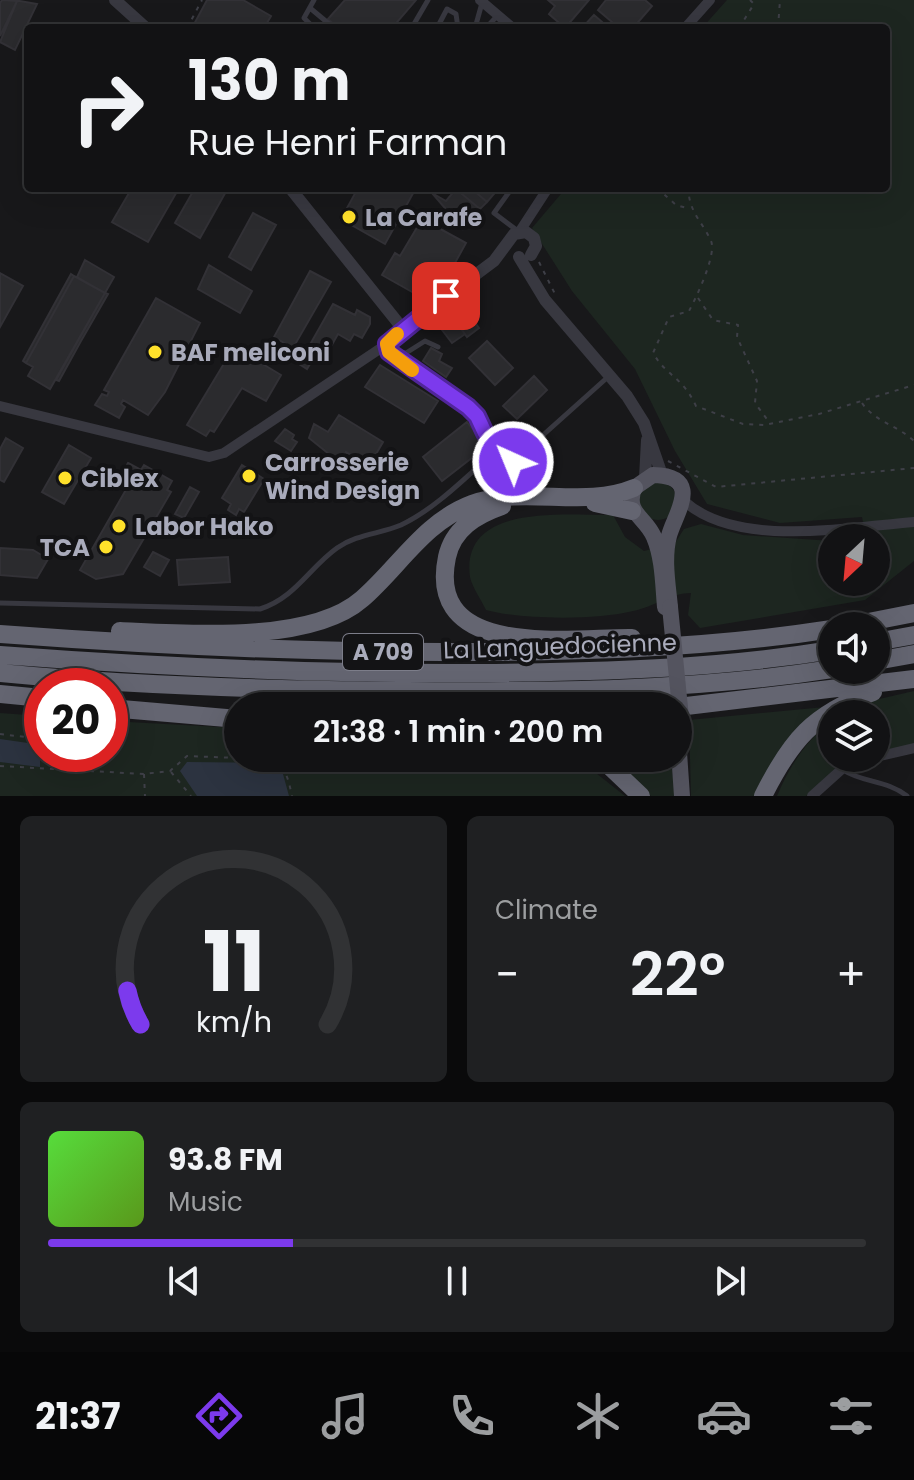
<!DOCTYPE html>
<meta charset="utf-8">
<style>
body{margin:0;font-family:Poppins,sans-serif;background:#1f2022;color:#f1f3f6;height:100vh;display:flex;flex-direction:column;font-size:30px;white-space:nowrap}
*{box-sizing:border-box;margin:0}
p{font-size:26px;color:#9c9ea0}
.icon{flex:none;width:44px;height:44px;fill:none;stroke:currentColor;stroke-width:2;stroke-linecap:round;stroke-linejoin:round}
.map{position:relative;height:796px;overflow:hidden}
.panel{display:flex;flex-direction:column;gap:20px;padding:20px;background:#0a0a0b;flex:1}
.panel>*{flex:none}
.hud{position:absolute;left:24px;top:24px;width:866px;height:168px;border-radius:8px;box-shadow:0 8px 32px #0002,0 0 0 2px #313234;background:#121214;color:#f1f3f6;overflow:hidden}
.needle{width:52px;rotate:206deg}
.fabs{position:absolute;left:818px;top:524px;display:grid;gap:16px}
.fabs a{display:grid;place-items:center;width:72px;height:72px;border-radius:50%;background:#121214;box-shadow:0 8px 32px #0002,0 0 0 2px #313234;font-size:40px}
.speed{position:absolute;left:24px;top:668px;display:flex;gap:16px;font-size:40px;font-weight:700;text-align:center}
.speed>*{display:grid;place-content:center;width:104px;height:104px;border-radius:50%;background:#121214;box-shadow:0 8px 32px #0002,0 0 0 2px #313234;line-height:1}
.speed .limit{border:12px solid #d22;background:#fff;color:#111}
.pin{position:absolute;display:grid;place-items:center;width:68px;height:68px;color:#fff;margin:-34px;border-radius:16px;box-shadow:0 4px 12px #0006}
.me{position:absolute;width:88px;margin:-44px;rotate:316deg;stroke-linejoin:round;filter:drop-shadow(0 0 6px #0008)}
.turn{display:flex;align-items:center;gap:28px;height:168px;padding:0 32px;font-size:36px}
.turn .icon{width:104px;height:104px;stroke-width:2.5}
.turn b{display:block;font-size:56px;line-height:68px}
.big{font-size:60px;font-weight:600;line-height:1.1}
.panel .widget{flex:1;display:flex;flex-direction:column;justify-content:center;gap:12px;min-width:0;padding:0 28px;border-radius:12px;background:#1f2022}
.panel .dial{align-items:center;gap:0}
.dial svg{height:208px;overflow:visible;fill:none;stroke:#313234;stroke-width:7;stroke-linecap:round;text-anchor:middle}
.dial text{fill:#f1f3f6;stroke:none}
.song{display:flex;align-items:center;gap:24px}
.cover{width:96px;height:96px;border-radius:12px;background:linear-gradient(135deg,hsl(110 70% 55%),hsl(90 70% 35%))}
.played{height:8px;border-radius:4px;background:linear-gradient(90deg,#7c3aed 30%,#313234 30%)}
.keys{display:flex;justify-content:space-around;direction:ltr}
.heat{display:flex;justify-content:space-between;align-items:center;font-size:44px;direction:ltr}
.panel .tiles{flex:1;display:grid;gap:20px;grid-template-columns:1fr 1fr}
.widget:last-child{grid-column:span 2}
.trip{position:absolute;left:224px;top:692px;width:468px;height:80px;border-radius:40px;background:#121214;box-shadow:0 8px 32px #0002,0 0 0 2px #313234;font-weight:600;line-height:80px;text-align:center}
.menu{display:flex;height:128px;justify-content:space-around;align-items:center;background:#070708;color:#9c9ea0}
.menu .icon{width:56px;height:56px}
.menu .current{color:#7c3aed}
.menu b{font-size:36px;color:#f1f3f6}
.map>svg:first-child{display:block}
.green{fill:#1d2620}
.water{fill:#2c3340}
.building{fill:#2b2b2e;stroke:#323136;stroke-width:2}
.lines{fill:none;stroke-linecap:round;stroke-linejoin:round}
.path{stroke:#3e3f47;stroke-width:2;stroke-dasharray:4 6;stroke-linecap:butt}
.service{stroke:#383840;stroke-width:5}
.minor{stroke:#383840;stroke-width:10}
.tertiary{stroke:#383840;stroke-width:12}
.primary{stroke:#54545f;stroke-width:16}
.motorway{stroke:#646571;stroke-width:18}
.primary-bridge{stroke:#54545f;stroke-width:16}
.route-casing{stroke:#51269a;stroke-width:20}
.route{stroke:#7c3aed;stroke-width:14}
.slow{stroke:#f59e0b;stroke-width:14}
.poi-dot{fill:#ffe12b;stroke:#131315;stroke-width:3}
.labels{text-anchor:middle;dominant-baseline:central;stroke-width:8;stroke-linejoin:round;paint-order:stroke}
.shield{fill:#131315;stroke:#7c7d89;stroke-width:2}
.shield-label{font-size:22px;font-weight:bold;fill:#a9abbb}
.poi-label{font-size:24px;font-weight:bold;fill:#a9abbb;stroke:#131315;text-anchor:start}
.street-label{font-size:24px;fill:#a9abbb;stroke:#131315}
</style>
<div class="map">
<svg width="914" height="796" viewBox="0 0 914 796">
<rect width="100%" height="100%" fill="#18181a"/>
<path class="green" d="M727,0H914V561L865,600L700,628L688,615L691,593C671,593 654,607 633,611C597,620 522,620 486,610C482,601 472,587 470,577C460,502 567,516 613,515L625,537L644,551L675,543L684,529L701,524L743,535L832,541V582H876V538H866L862,517L780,523L707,504L675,451L635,369L572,291L532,228L566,188H886V28H702Z
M639 501a19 19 0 1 1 38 0a19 19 0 1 1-38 0Z
M914,691V744L876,753V714H843L862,703Z
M825,707L760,796H691L689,720Z
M0,713L42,716V754H110V721L238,728V758H577L625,796H0Z
M832,720V758H860L847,762L806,796H777C790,765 806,741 832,720Z
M613,758H671L675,796H651Z"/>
<path class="water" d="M0,739L42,745V754H69V760H40V767L0,762Z
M187,762L270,763L283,774L289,796H197L180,771Z"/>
<path class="building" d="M2,0L17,1L0,36V3Z
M14,0L37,4L15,50L0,42L17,1Z
M207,0H243L271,16L264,28H192Z
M345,0H416L392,28H338L328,19Z
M548,0H589L565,28L549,14L555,6Z
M606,0H645L652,6L633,28H619L598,10Z
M594,15L609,28H582Z
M119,188H179L148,242L112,222L129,193Z
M195,188H228L200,238L175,223Z
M358,188H416L385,244L341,219Z
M471,188L487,202L480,209L456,189Z
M471,188H499L487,202Z
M456,189L480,209L463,229L432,193L446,201Z
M253,213L276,225L251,270L229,257Z
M422,219L466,243L445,281L434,275L421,297L382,275L395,253L400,256Z
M85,260L114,277L105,293L77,277Z
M209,265L252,291L240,313L198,289Z
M310,271L331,282L293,348L274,337Z
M0,273L23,286L0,327Z
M71,274L74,276L26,363L23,361Z
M74,276L105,293L50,389L28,376L33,367L26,363Z
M105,293L108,294L81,341L59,381L56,380Z
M156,298L200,323L165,392L148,415L123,400L121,404L125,407L119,418L95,405L102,394L107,396L109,392L104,390Z
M333,304L355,315L357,310L370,317V324L362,338L354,334L350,341L338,334L325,357L317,352L307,369L299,364Z
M466,310L479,328L467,337L454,319Z
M452,316L465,334L452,343L439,326Z
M487,341L513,368L495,385L469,358Z
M234,347L281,375L266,401L242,388L214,432L210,430L206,436L187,425Z
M431,348L442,354L439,361L452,368L446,377L423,361Z
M380,365L438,401L424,423L365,387Z
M534,376L547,390L517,419L503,406Z
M339,415L383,442L369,466L346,452L342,460L334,458L309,438L314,424L328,432Z
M467,422L487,446L442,481L423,457Z
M285,429L294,435L292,439L297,442L291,451L275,441Z
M6,438L23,448L4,482L0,480V449Z
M69,445L91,458L64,504L42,492Z
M128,463L141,470L144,465L172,481L167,490L171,492L123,574L96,579L80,570L131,481L134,483L136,478L124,470Z
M242,465L264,479L244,512L239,509L236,515L228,510L231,504L222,498Z
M190,487L199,492L184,518L175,514Z
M0,548L33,550L48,559L37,578L0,575Z
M153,552L169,560L160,576L144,567Z
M228,557L230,582L179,585L177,560Z"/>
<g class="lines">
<path class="path" d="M187,28L202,0
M739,28L754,4L750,0
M778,28L780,0
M657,188L676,205L690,209
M694,188L689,196C692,215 703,223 711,241C717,254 696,298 689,311L669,317L653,353C667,377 682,376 696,406L743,424L764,425L819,414L914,385
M539,262L556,296
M698,298L713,320L738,325L737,337L757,381L755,403L769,422
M862,403C875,422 897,425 914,441
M668,461L716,487L914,468
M0,734L42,739
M76,754L84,768
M0,766L144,774L170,771L187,756L267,759C286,765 288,778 292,796
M171,772L191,796
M144,774L145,796"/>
<path class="service" d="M314,0L304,18L314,28
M310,8L334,28
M414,24L428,0
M437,28L447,9L456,14L458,28
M475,28L482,3
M486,28L498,15
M512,188L494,213L518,231
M387,345L389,352L468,407L477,416L485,433L513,462L609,376
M393,351L406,353L425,341L438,347
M0,603L260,609C295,598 309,568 337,548C357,534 380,534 401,525C437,508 470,473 499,448
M843,770C863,783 887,780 907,796"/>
<path class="minor" d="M480,0L513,28
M685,28L710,0
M520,231L548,188
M0,406L209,457L224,453L387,344L403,329
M684,501C737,549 849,527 914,522
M876,757L914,748
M812,796L842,769L872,758"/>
<path class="tertiary" d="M115,0L146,28
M290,188L403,329L494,261L514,234L526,232L534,238L536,246L531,255
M519,257L545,300L627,396L644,423L662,475
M645,478L647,440"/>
<path class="primary" d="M665,607C663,585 663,558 654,537C645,516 625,514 634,488L653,475C705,476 674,515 669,536C663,559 668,585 670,607
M678,738L682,796"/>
<path class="motorway" d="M595,503L632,511
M502,506C476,515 453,529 447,557C425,661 572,637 632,638
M848,626L914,613
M120,631C186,634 311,644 362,599C399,567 424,522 472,504C525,485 583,509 634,488
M0,634C148,645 296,652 444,652C574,652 703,649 832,629
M876,642L914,635
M0,655C160,667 320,674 480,673C598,672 715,669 832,650
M876,661L914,654
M0,673C135,686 271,690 407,691C549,692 691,691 832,669
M0,694L42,698
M678,707L914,679
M110,708L238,719
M601,758L641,796
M763,796C791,740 813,714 873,692"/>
<path class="primary-bridge" d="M670,607L683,738"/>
</g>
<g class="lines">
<defs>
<path id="route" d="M446,296L387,344L389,352L468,407L477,416L485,433L513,462"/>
</defs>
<use href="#route" class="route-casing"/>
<use href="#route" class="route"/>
<path class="slow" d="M397,334L387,344L389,352L412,370"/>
</g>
<g class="poi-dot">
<circle cx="349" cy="217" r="8"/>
<circle cx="155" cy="352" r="8"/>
<circle cx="249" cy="476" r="8"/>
<circle cx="65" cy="478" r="8"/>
<circle cx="119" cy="526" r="8"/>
<circle cx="106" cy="547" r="8"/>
</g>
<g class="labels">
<rect class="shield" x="343" y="634" width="80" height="36" rx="6"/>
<g class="shield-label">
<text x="383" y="652">A 709</text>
</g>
<g class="poi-label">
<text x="365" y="217">La Carafe</text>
<text x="171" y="352">BAF meliconi</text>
<text x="265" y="462">Carrosserie<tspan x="265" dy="28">Wind Design</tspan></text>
<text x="81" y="478">Ciblex</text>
<text x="135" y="526">Labor Hako</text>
<text x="90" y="547" text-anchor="end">TCA</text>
</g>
<g class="street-label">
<text transform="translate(560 646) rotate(-2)">La Languedocienne</text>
</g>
</g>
</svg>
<div class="fabs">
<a><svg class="needle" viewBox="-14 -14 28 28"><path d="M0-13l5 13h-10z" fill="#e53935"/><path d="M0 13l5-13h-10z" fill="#9c9ea0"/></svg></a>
<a><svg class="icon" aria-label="sound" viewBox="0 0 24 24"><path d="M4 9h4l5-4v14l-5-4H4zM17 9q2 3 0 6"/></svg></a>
<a><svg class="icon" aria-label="layers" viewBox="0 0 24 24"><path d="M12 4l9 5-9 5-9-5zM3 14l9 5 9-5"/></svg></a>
</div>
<div class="speed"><div class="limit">20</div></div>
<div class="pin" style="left:446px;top:296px;background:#d93025"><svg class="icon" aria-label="arrive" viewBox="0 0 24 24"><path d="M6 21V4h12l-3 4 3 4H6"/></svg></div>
<svg class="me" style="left:513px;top:462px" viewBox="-20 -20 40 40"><circle r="17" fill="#7c3aed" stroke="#fff" stroke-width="3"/><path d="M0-11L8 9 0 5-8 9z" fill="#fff"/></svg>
<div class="trip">21:38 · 1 min · 200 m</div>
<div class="hud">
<div class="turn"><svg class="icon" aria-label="right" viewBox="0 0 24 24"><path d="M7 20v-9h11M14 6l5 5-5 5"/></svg><div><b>130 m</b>Rue Henri Farman</div></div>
</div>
</div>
<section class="panel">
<div class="tiles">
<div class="widget dial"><svg viewBox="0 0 100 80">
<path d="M14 69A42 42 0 1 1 86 69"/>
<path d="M14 69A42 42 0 0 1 9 56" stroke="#7c3aed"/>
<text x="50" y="56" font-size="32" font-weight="700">11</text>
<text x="50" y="72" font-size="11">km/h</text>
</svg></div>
<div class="widget"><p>Climate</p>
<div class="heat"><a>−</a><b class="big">22°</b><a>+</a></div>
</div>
<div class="widget">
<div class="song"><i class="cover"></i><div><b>93.8 FM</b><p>Music</p></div></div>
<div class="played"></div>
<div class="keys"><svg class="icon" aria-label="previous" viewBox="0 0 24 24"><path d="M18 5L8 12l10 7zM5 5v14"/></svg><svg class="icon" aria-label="pause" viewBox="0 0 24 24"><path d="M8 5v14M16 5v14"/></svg><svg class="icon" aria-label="next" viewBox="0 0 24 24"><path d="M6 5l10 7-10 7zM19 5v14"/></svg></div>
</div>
</div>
</section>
<nav class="menu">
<b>21:37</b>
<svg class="icon current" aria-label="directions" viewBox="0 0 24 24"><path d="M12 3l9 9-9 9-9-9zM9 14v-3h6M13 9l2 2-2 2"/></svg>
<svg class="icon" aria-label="music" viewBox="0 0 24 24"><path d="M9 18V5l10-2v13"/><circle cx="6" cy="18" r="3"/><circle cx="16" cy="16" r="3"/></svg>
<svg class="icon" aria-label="phone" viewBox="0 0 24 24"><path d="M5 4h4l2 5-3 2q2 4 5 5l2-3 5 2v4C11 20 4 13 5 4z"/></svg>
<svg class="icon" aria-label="climate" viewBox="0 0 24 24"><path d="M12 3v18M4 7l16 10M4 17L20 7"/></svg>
<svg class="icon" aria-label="car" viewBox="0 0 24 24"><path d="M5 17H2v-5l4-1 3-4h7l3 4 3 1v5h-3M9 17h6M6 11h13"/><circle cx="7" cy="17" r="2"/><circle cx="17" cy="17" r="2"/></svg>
<svg class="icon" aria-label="filters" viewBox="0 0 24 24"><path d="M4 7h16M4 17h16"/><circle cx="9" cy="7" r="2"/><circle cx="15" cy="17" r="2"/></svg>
</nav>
